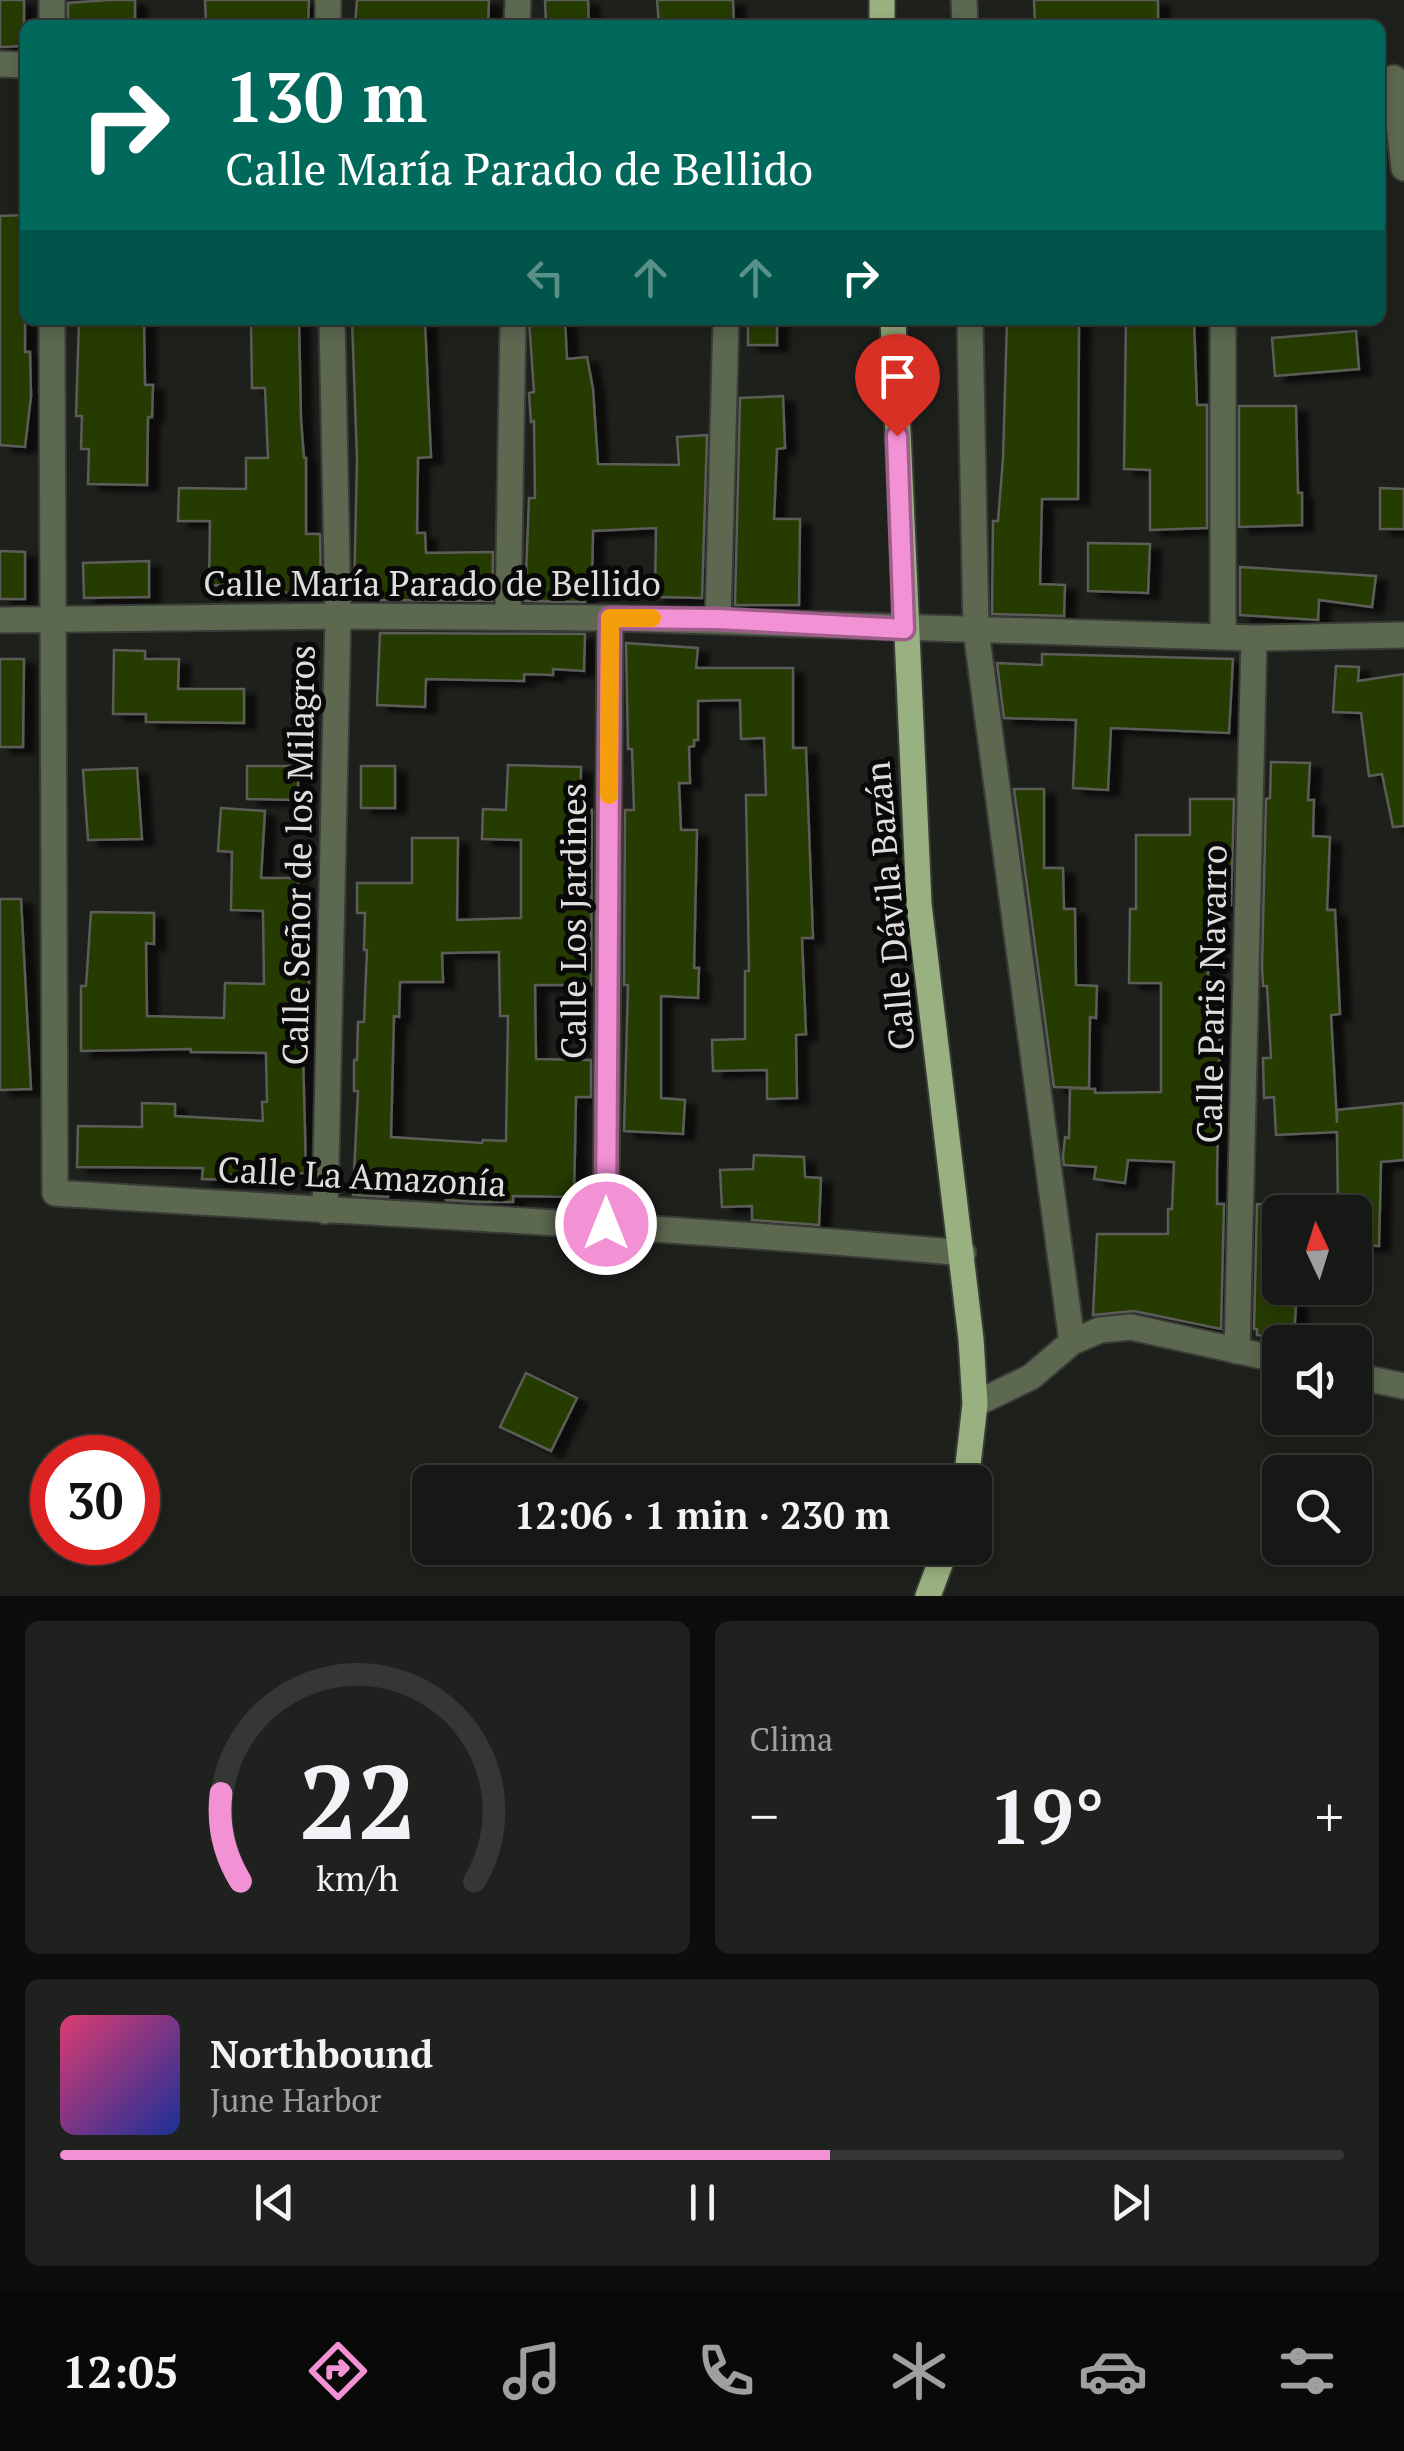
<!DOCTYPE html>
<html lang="es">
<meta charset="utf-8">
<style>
body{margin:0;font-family:"PT Serif",serif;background:#1f211e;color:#f1f3f6;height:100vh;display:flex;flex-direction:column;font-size:38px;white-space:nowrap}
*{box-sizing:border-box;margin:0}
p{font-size:32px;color:#9ea0a0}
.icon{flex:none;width:55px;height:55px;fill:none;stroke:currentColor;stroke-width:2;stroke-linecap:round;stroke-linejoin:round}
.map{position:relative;height:1596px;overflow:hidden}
.drawer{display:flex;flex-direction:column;gap:25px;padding:25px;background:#0c0d0c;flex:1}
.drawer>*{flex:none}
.hud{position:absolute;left:20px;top:20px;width:1365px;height:305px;border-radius:15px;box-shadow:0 5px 15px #0003,0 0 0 2px #353734;background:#00695c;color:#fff;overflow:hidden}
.needle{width:65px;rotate:356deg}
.controls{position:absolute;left:1262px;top:1195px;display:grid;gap:20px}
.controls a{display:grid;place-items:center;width:110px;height:110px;border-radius:15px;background:#161815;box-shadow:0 5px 15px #0003,0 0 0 2px #353734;font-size:50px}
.speed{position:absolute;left:30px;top:1435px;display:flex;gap:20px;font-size:50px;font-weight:700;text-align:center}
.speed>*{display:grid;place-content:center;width:130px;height:130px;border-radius:50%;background:#161815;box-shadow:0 5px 15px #0003,0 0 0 2px #353734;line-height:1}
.speed .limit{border:15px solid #d22;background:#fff;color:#111}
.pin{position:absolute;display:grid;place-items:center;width:85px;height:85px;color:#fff;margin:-102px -42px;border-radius:50% 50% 50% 0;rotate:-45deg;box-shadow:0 0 10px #0007}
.pin .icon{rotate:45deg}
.me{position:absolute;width:110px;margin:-55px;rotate:0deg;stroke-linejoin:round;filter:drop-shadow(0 0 8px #0008)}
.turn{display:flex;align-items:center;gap:35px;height:210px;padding:0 40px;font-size:45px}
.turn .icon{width:130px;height:130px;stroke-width:2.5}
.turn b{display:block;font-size:70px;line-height:85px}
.lanes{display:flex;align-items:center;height:95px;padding:0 40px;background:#0003;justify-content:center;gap:50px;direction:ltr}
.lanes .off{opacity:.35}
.big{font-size:75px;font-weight:700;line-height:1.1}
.drawer .tile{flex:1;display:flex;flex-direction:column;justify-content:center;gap:15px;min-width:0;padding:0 35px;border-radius:15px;background:#1f211e}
.drawer .dial{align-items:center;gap:0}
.dial svg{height:260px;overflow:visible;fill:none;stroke:#353734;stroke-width:7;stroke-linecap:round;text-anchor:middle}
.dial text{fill:#f1f3f6;stroke:none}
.song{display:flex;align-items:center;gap:30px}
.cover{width:120px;height:120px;border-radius:15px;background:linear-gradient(135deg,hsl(340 70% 55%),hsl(230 70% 35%))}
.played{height:10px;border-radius:5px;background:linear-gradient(90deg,#f391d5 60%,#353734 60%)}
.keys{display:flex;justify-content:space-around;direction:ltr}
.heat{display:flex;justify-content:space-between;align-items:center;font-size:55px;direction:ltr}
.drawer .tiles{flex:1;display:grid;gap:25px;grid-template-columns:1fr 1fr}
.tile:last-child{grid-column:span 2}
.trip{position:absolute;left:412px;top:1465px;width:580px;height:100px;border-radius:15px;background:#161815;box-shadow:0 5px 15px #0003,0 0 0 2px #353734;font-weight:700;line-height:100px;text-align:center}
.tabs{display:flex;height:160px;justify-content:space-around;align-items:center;background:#090a08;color:#9ea0a0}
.tabs .icon{width:70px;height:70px}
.tabs .current{color:#f391d5}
.tabs b{font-size:45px;color:#f1f3f6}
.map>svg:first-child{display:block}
.building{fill:#253b00;stroke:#5b5d59;stroke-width:2.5;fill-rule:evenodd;filter:url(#shadow)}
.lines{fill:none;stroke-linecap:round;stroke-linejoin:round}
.minor-casing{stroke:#393b37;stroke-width:29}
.primary-casing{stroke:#393b37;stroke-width:29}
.minor{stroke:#5c6850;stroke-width:25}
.primary{stroke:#99b180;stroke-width:25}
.route-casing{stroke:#9e5e8a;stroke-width:25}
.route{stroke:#f391d5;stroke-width:18}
.slow{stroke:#f59e0b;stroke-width:18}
.labels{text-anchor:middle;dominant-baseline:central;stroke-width:10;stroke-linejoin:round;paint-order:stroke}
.street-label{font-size:35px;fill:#dfe0dd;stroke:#080908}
</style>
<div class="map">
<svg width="1404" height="1596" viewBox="0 0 1404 1596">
<defs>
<filter id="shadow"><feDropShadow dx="11" dy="6" stdDeviation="2.5" flood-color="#0009"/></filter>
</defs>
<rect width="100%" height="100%" fill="#1e201c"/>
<path class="building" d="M0,0H24V46L0,47Z
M108,0H135V25H68V3Z
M205,0H309L308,25H206Z
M357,0H489L488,25H355Z
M545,0H588L589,25H546Z
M657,0H733L734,25H659Z
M1034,0H1158V25H1035Z
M25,215V352H30L31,396L25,447L0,445V216Z
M144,320L145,385H153L152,417H148L147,485L88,484L89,449H81L82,416H76L79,321Z
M251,320H299L301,420L304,458H306V534H320L321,594L244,591V586L209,585L210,521H178L179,488L246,489V458H268L265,388H252Z
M352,320L425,322L431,457L418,458L417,533H425L426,553L493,552L492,601L381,600V597L358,598V595H354L357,460Z
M529,320H565L567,359L587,357L593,389L598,464L679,465L677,437L707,435L702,598L655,597L656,528L593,531L592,583H586L585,602L525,601L529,498H535L534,421L531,422L529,393L534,392Z
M748,320H777V345H748Z
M1007,320H1079L1078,499H1042L1040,584L1065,585L1064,616L992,614L993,521H998L1003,459Z
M1126,320H1194L1197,405H1207V528L1150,530V470L1124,469Z
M1356,331L1359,369L1275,376L1272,338Z
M783,396L785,448L777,449L774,519H800L799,605H735L740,398Z
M1239,406H1296L1298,493H1302V525L1239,527Z
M1380,488L1404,489V529H1380Z
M1088,543L1150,544L1148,593L1088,591Z
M0,551L25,552V599H0Z
M149,561V597L84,598L83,563Z
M1240,567L1376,576L1372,607L1319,600L1318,620L1240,615Z
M380,633L585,634L584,671L553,669V675L524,674V681L426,679L425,707L377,705Z
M626,643L698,648L696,668H793V748H806L813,938H802L806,1034L796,1035L797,1098L767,1099V1070L713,1071L712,1040L745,1039V971H749L746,795H766L764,738L741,739L740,700L698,701V740H694V746L689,747L690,783H679L681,830H697L694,968H699L698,998L661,996V1098L685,1100L683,1134L624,1131L628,985H624L625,810H634L632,749H628Z
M114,650L145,651V659H179L178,689H244V723L146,722V714H113Z
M1042,654L1233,659L1229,733L1111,728L1108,790L1073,788L1076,720L1004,718L997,663L1042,665Z
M0,659H24L23,747H0Z
M1336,666L1359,667L1358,681L1404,674V826L1393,827L1382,774L1369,776L1361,713L1333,712Z
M1271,762L1310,763L1308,800H1314L1313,836L1330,837L1327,910H1335L1340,1014L1331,1015L1337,1123V1110L1404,1103V1160L1381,1162L1379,1246L1355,1245V1212H1338L1337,1132L1276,1135L1274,1097L1264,1098L1263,1058H1271L1267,986H1263L1262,966L1266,799L1270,798Z
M508,765L581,767L580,809L592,810L591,985H535L536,1059L591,1060V1097H576L574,1197L513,1196V1202H478L446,1200V1194L389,1192L388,1197L353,1195L358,1091H354V1060H357L358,1022H364L367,950H364L365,913H357V883H412V838H458L457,920L521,918V840L482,839L483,809L506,810ZM499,952L500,1016H508L506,1141L483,1140L482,1143L391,1137L394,1016L399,1017L400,982H443L442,953Z
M247,766H298V800L247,799Z
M361,766H395V808H361Z
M137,768L142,839L88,840L83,770Z
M1014,789H1044V868H1063L1064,909H1075L1076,985L1097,986L1096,1018L1090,1017L1089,1088L1054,1087Z
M1190,799H1234L1231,905L1209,906L1208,985H1221L1217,1171V1204H1224L1221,1329L1134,1311L1093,1315L1097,1234H1168V1209H1172L1174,1162L1128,1160L1125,1183L1094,1179L1096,1167L1064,1165L1063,1157L1065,1137L1069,1138L1070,1088L1095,1089V1093L1161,1092V983H1129L1130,909H1136V835H1190Z
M221,808L265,811L261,878H298L297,912H308L309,980L306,1054H303L306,1173L232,1175V1180L202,1179L203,1168L77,1167L78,1126L142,1127V1103L175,1104V1116L263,1121L262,1102H267L266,1053L191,1052V1049L81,1051V986H86L91,912L154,913V944L146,943L147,1016L224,1018L225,983L264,984L263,911L231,910L232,852L218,851Z
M0,899H21L31,1089L0,1090Z
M754,1155L804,1157L805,1177L821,1178L819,1225L752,1220V1206L722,1207L720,1170L753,1169Z
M1257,1204L1280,1205V1288H1297L1294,1338L1257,1335V1329H1254Z
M526,1373L577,1398L551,1451L500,1427Z"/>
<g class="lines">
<defs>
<path id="minor" d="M964,0L965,25
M52,25V0
M328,25V0
M517,25L518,0
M0,64L25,65
M1394,78L1404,168
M52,320L55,1193C358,1213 661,1225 963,1253
M970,320L976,631L1072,1342
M508,617L513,320
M718,619L726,320
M0,620L338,616L610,618L1254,638L1404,635
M1223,637V320
M325,1211L338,616L332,320
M606,1224L610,618
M1237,1351L1254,638
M1355,1376L1404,1386
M975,1404L1031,1377L1072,1342L1100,1330L1131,1327L1280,1360"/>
<path id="primary" d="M882,0V25
M893,320L919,904L971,1339L975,1404L966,1482
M928,1596L946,1548"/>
</defs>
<use href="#minor" class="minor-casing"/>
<use href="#primary" class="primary-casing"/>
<use href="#minor" class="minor"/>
<use href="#primary" class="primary"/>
</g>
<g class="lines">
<defs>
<path id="route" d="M606,1224L610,618L718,619L904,629L897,436"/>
</defs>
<use href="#route" class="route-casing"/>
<use href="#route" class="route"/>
<path class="slow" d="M609,795L610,618H652"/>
</g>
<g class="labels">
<g class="street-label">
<text x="432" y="583">Calle María Parado de Bellido</text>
<text transform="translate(298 855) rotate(-89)">Calle Señor de los Milagros</text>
<text transform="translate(889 906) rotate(-95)">Calle Dávila Bazán</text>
<text transform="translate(573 921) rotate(-90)">Calle Los Jardines</text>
<text transform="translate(1211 994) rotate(-89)">Calle Paris Navarro</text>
<text transform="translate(362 1176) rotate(3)">Calle La Amazonía</text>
</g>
</g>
</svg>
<div class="controls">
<a><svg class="needle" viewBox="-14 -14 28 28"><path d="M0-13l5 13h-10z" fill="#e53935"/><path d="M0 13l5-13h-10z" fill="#9ea0a0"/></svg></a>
<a><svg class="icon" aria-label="sound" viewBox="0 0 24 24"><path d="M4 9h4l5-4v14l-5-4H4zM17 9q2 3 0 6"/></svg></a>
<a><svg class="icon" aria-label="search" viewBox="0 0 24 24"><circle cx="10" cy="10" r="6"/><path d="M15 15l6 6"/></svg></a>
</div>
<div class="speed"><div class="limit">30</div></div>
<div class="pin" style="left:897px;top:436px;background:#d93025"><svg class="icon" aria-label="arrive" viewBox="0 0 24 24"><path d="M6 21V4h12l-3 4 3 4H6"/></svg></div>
<svg class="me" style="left:606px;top:1224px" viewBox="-20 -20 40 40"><circle r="17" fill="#f391d5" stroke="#fff" stroke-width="3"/><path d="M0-11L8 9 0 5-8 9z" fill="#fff"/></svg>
<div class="trip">12:06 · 1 min · 230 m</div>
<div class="hud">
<div class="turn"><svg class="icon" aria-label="right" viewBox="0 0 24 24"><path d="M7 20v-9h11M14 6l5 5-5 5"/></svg><div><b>130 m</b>Calle María Parado de Bellido</div></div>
<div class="lanes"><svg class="icon off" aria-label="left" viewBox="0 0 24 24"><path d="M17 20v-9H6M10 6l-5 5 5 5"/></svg><svg class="icon off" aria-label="ahead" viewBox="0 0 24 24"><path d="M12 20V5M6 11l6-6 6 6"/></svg><svg class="icon off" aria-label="ahead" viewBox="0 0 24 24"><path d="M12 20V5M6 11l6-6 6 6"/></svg><svg class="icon" aria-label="right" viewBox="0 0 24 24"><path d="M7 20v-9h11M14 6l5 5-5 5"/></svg></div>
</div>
</div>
<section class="drawer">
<div class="tiles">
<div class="tile dial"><svg viewBox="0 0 100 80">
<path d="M14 69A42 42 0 1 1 86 69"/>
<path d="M14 69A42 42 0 0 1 8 42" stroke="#f391d5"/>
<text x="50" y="56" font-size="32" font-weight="700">22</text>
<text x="50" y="72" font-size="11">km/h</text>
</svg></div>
<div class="tile"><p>Clima</p>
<div class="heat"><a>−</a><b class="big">19°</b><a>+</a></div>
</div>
<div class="tile">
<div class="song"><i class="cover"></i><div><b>Northbound</b><p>June Harbor</p></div></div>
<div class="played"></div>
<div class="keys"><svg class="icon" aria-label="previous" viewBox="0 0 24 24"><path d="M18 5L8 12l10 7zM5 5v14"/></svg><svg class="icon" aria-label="pause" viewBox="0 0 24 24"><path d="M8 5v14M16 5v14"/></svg><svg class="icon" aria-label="next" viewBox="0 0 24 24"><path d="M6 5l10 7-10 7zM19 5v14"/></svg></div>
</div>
</div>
</section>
<nav class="tabs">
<b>12:05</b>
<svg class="icon current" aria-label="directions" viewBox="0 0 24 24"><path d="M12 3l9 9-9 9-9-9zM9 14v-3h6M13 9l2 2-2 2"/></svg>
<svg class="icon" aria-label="music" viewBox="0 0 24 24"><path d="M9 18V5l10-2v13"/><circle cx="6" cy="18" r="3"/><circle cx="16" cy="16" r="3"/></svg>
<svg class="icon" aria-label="phone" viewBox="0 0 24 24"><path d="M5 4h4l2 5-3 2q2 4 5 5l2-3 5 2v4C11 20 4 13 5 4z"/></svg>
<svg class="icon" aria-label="climate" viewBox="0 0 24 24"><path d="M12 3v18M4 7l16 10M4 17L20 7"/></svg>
<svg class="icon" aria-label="car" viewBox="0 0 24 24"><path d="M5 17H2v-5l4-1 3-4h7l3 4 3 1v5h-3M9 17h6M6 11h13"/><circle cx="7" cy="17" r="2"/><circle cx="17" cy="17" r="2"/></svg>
<svg class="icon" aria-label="filters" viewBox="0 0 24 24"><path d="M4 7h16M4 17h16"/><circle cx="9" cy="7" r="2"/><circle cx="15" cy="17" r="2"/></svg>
</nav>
